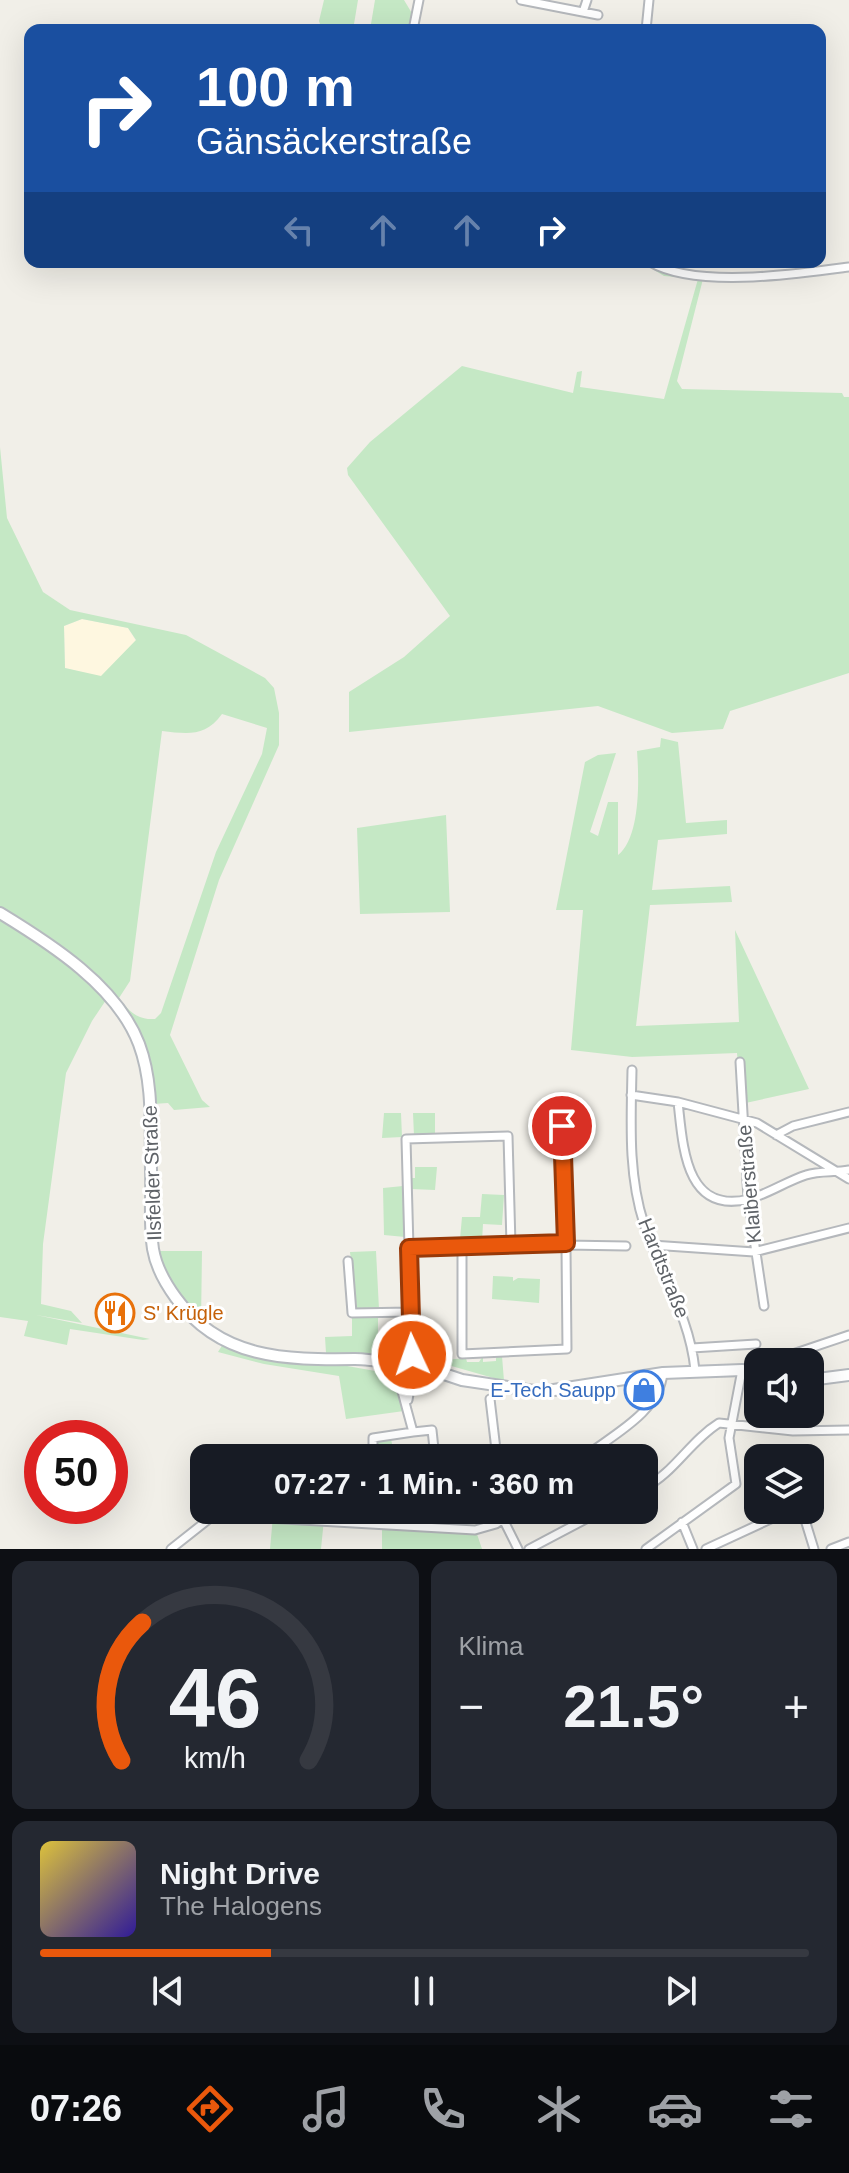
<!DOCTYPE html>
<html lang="de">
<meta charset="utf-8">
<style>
body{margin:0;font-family:Helvetica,sans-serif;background:#242831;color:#f1f3f6;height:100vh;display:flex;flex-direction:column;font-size:30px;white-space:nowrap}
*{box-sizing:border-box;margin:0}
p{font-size:26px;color:#9ea1a6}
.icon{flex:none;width:44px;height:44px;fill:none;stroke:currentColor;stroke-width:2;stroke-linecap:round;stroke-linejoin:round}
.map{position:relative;height:1549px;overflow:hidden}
.details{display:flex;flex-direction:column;gap:12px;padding:12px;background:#0d0f14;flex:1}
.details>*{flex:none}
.banner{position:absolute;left:24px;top:24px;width:802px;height:244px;border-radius:16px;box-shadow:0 8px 32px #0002;background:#1a4fa0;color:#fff;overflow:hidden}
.fabs{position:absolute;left:744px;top:1348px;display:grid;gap:16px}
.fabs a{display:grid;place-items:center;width:80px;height:80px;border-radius:16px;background:#171b24;box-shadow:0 8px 32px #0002;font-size:40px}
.speed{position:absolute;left:24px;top:1420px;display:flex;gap:16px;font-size:40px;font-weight:700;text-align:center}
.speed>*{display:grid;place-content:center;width:104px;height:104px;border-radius:50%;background:#171b24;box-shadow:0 8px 32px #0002;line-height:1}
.speed .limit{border:12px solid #d22;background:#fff;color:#111}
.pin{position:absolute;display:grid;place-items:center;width:68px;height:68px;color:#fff;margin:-34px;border:4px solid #fff;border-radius:50%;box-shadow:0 2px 8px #0007}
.me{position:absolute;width:88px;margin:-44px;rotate:357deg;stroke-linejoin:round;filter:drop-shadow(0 0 6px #0008)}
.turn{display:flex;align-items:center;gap:28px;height:168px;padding:0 40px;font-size:36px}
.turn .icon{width:104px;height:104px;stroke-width:2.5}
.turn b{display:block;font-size:56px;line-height:68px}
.lanes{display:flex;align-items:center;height:76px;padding:0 40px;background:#0003;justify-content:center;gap:40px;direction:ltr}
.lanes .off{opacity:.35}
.big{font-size:60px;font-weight:600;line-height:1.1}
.details .card{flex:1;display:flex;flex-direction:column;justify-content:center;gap:12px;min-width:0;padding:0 28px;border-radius:16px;background:#242831}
.details .dial{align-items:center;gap:0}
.dial svg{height:208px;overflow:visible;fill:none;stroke:#363941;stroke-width:7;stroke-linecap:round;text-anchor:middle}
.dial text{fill:#f1f3f6;stroke:none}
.song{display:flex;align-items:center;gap:24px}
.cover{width:96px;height:96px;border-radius:12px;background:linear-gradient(135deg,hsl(50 70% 55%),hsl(250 70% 35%))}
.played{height:8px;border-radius:4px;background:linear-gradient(90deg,#ea580c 30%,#363941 30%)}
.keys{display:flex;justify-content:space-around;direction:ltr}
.heat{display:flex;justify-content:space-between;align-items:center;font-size:44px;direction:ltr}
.details .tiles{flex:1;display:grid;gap:12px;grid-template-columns:1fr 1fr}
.card:last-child{grid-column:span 2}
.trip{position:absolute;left:190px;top:1444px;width:468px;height:80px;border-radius:16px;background:#171b24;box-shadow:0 8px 32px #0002;font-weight:600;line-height:80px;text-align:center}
.menu{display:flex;height:128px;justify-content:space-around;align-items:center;background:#090b0e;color:#9ea1a6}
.menu .icon{width:56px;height:56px}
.menu .current{color:#ea580c}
.menu b{font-size:36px;color:#f1f3f6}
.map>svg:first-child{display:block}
.commercial{fill:#fef7e0}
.green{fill:#c5e8c5;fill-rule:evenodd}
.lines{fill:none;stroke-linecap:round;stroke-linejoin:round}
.street-casing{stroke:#b5b8bc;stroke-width:11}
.secondary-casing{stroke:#b6babf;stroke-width:14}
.street{stroke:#fff;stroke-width:7}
.secondary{stroke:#fff;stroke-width:10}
.route-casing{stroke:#983908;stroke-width:20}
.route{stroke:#ea580c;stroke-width:14}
.labels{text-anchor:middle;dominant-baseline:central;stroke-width:6;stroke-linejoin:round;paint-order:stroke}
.street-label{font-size:20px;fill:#5f6368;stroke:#fff}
.food-label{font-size:20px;fill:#c56008;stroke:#fff;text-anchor:start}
.shop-label{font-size:20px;fill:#366cbe;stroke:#fff;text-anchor:end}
</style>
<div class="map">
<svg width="849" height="1549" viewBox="0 0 849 1549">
<rect width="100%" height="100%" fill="#f1efe8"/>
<path class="commercial" d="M82,619L128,628L136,641L101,677L65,668L64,626Z"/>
<path class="green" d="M324,0H358L353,30H322L319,21Z
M375,0H404L413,15L415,30H370Z
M641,262H660L685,270L754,275L703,279L677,381L682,389L842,393L844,397H849V673L730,711L723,729L672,733L598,706L349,732V692L404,657L450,616L348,475L347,468L370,442L462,366L573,393L577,372L582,371L580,387L664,399L698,279L664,276Z
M0,447L7,518L43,592L70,610L186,635L265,678L274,688L279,713V745L219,880L170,1035L202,1100L210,1107L174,1110L168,1103L153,1104C142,1066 136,1029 106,1000L92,1021L66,1073L43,1244L41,1304L71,1311L82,1323L36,1315L150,1339L143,1340L70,1329L67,1345L24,1336L28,1321L0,1317ZM82,619L128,628L136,640L101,676L65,668L64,626ZM222,714L267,728L262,754L216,852L161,1013L155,1019C137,1020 130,1012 119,998L130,981L162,731C188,734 205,737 222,714Z
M661,738L678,742L686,823L727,820V834L658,840L652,890L730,886L732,902L650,905L636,1026L739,1022L735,930L809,1089L741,1104L737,1053L632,1057L571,1050L583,910H556L585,762L598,755L616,753L590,832L598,836L608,802H618V855C641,837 639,778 637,751L660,747Z
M446,815L450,912L360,914L357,828Z
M535,1112H558L559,1127L551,1132H535Z
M384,1113H401L402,1137L382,1138Z
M413,1113H435V1136H414Z
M415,1167H437L435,1190L411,1189L410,1178H415Z
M403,1186L405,1237L384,1235L383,1188Z
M482,1194L504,1195L502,1225L483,1224L482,1241L460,1239L462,1217H480Z
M156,1251H202L201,1324L164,1278Z
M376,1251L379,1309H357L350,1252Z
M493,1276L513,1277V1281L518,1278L540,1279L539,1303L492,1299Z
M378,1316V1335L404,1334L399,1350L387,1358L326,1353L325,1337L352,1336V1317Z
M223,1344L381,1372L400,1390L404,1411L346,1419L339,1376L264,1364L218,1352Z
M483,1356V1362L496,1361V1356H502L504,1381L434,1361L466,1358L467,1362H479Z
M391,1439L395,1458H376L375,1443Z
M273,1516L324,1519L321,1549H270Z
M382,1523L475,1528L482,1549H382Z"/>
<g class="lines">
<defs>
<path id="street" d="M521,0L598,15
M583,12L587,0
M413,30L419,0
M646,30L649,0
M650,262C696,289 797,274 849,267
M740,1062L748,1199L764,1306
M632,1070C631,1122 628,1175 644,1224C661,1277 689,1313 695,1370
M631,1095L678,1102L757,1123L849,1179
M678,1102C683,1146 685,1215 749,1199C768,1194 787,1181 806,1175C820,1170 835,1173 849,1170
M776,1135L793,1126L849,1112
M566,1245L626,1246
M652,1245L754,1252L849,1228
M462,1246V1354L567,1349L566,1247
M409,1248L406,1139L508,1136L511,1245
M348,1261L352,1313L410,1312
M692,1348L756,1344
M401,1354L407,1335
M411,1355L409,1248L566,1243L562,1126
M769,1362L849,1335
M490,1399L497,1458
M408,1400L411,1383
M413,1432L432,1430L435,1458
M373,1458V1438L413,1432L400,1384
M583,1458C612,1435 659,1413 663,1373
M644,1488C674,1473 690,1441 719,1423L793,1431L849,1430
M380,1510L381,1514
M441,1510L442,1518
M802,1510L814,1549
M503,1519L518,1549
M682,1522L693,1549
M171,1549L214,1515L475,1530L496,1524L515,1510
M529,1549L603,1510
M646,1549L736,1484L729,1438L742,1370
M706,1549L790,1510
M831,1549L849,1542"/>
<path id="secondary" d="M0,913C51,944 117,986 139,1044C154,1084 150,1128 151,1170C152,1195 149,1224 153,1249C156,1267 165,1283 176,1298C220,1359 285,1360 355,1359C367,1359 379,1362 391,1361
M389 1369a15 15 0 1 1 30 0a15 15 0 1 1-30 0Z
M420,1366L462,1380L541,1392L663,1373L742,1370L758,1373
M810,1380L849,1375"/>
</defs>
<use href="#street" class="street-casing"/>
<use href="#secondary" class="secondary-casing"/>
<use href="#street" class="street"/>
<use href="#secondary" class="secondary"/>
</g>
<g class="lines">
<defs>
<path id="route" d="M412,1355L409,1248L566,1243L562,1126"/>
</defs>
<use href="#route" class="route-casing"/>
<use href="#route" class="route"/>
</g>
<defs>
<symbol id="restaurant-ring" viewBox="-11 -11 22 22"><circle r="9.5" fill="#fff" stroke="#e8710a" stroke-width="1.5"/><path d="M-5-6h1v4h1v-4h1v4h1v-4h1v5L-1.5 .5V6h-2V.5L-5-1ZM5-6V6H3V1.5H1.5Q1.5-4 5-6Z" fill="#e8710a"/></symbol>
<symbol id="shop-ring" viewBox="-11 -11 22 22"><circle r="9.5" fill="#fff" stroke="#3f7fe0" stroke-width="1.5"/><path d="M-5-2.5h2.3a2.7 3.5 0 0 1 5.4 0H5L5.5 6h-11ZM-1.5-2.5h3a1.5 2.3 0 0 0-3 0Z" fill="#3f7fe0"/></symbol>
</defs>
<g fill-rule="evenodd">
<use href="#restaurant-ring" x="93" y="1291" width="44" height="44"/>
<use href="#shop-ring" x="622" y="1368" width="44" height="44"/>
</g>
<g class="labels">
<g class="street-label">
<text transform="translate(152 1173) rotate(-92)">Ilsfelder Straße</text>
<text transform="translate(749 1184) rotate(-95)">Klaiberstraße</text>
<text transform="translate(664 1268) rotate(68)">Hardtstraße</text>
</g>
<g class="food-label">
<text x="143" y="1313">S' Krügle</text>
</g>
<g class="shop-label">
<text x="616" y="1390">E-Tech Saupp</text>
</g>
</g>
</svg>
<div class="fabs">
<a><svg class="icon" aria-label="sound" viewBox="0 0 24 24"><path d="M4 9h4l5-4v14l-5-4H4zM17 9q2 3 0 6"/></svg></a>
<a><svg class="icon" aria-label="layers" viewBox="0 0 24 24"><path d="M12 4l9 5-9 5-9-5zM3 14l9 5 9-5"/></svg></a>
</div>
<div class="speed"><div class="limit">50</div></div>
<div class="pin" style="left:562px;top:1126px;background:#d93025"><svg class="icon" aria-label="arrive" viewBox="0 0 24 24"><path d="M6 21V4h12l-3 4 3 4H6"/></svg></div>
<svg class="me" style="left:412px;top:1355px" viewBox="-20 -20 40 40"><circle r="17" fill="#ea580c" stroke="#fff" stroke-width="3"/><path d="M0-11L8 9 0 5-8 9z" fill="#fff"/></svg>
<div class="trip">07:27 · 1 Min. · 360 m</div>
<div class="banner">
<div class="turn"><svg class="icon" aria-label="right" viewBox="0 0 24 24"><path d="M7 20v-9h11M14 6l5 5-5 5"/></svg><div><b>100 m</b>Gänsäckerstraße</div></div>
<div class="lanes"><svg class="icon off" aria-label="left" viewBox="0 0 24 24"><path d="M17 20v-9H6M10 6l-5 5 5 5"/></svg><svg class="icon off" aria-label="ahead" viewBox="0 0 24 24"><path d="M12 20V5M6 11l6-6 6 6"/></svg><svg class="icon off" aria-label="ahead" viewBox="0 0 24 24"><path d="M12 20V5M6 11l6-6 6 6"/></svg><svg class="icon" aria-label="right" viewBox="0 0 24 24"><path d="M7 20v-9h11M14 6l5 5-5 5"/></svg></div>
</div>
</div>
<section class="details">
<div class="tiles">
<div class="card dial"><svg viewBox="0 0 100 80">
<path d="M14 69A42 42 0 1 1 86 69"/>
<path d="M14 69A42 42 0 0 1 22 16" stroke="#ea580c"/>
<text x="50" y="56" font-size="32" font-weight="700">46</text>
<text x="50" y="72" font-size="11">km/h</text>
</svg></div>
<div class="card"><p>Klima</p>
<div class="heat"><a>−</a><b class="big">21.5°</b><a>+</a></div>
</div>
<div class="card">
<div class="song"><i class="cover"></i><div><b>Night Drive</b><p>The Halogens</p></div></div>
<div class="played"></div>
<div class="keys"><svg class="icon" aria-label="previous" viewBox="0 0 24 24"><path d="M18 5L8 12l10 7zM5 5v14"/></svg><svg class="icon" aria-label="pause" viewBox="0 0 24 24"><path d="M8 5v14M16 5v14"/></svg><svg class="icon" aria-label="next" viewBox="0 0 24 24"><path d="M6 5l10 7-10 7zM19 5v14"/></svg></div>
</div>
</div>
</section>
<nav class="menu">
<b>07:26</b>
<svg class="icon current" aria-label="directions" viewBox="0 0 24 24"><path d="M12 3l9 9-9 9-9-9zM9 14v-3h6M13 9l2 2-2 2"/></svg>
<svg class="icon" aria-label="music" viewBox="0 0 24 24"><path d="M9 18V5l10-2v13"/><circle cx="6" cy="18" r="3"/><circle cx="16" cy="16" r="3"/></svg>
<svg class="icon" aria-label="phone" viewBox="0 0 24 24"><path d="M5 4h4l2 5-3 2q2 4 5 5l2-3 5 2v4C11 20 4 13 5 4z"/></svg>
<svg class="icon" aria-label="climate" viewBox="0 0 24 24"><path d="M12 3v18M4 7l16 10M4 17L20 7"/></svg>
<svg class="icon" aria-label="car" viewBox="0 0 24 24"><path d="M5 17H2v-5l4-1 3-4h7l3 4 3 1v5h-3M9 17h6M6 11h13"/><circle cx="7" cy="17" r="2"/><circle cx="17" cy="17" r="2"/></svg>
<svg class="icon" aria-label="filters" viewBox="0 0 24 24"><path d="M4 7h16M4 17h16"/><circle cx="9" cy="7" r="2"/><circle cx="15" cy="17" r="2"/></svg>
</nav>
